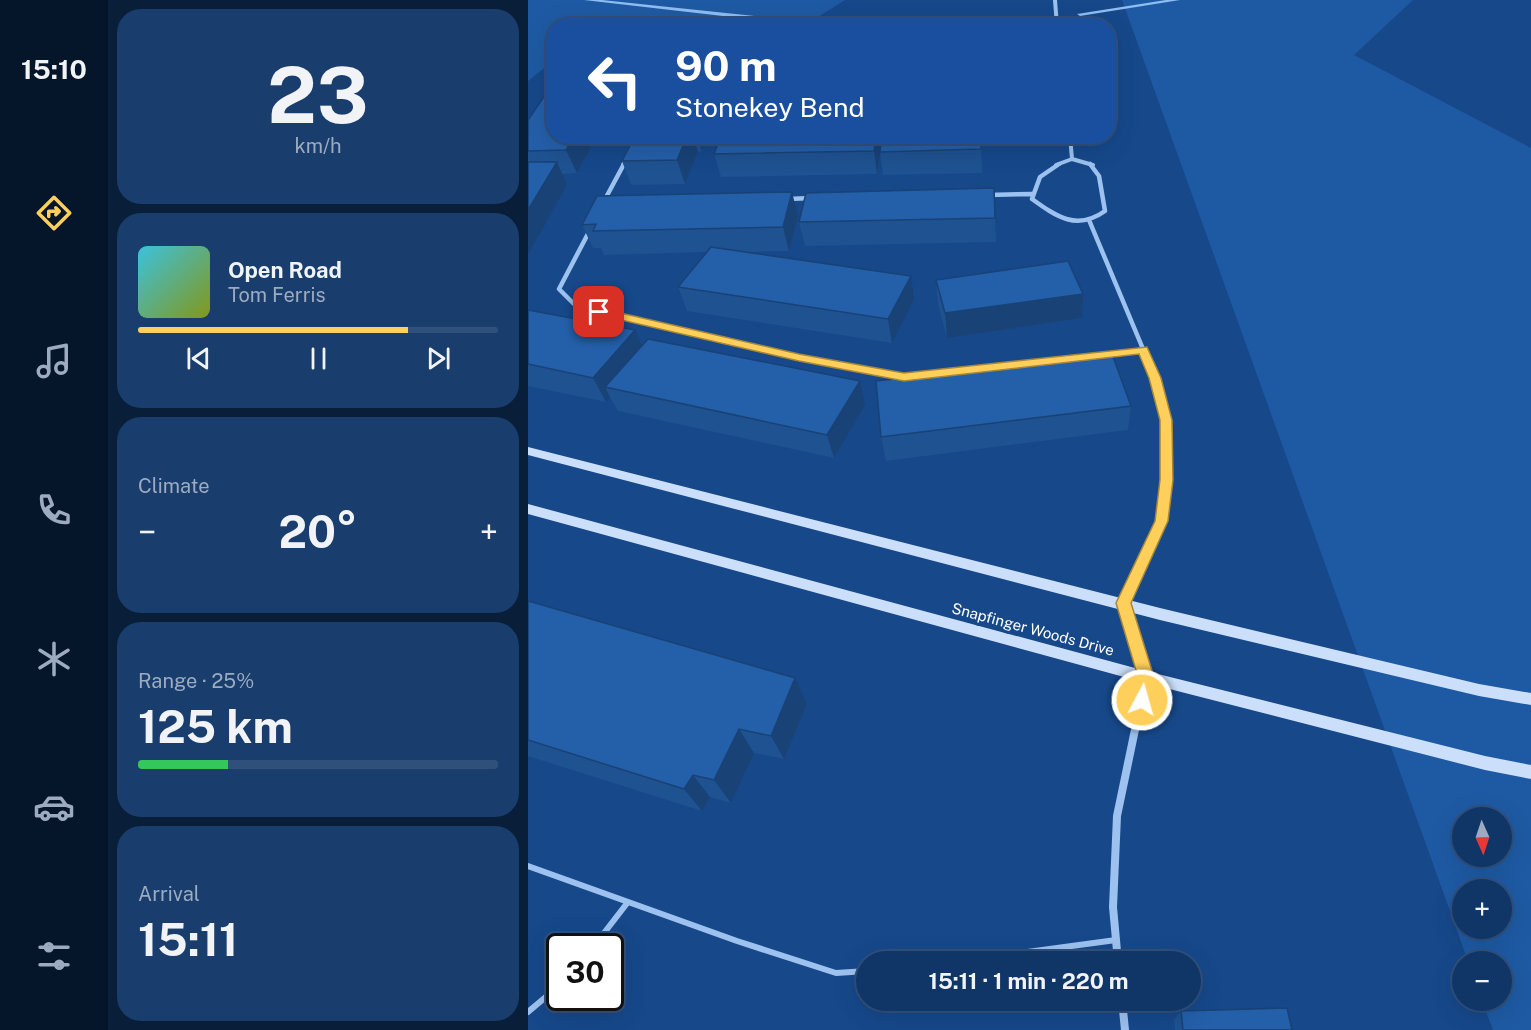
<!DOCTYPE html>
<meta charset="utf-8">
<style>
body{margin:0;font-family:"Public Sans",sans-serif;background:#193e6e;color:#f1f3f6;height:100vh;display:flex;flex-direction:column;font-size:22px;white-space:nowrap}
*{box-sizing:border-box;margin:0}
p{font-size:20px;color:#9cabc0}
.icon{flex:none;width:33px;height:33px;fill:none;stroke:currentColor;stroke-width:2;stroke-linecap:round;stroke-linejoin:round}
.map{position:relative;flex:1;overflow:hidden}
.side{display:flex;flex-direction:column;gap:9px;padding:9px;background:#091e39;width:420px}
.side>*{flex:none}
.top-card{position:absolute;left:18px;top:18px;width:570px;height:126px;border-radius:24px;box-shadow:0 6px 24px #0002,0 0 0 2px #30507c;background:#1a4fa0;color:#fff;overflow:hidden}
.needle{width:39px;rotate:177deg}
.controls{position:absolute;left:924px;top:807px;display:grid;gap:12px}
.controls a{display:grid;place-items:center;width:60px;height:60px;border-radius:50%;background:#103668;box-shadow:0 6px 24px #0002,0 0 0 2px #30507c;font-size:30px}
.speed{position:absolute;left:18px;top:933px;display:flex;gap:12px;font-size:30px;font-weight:700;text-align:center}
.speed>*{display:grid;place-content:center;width:78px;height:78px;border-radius:50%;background:#103668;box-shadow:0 6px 24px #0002,0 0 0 2px #30507c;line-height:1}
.speed .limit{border:3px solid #111;border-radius:9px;background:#fff;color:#111}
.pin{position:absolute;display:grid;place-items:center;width:51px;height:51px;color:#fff;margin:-26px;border-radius:12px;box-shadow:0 3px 9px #0006}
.me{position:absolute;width:66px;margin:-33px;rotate:6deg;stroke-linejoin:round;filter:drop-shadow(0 0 4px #0008)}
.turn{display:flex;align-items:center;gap:21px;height:126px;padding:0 30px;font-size:27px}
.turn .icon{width:78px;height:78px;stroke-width:2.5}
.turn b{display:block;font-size:42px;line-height:51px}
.big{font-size:45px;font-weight:700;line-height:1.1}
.side .tile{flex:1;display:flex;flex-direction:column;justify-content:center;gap:9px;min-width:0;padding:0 21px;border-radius:24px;background:#193e6e}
.side .dial{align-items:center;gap:0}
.dial b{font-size:78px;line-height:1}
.song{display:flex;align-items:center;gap:18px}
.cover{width:72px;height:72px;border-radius:9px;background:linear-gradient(135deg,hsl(190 70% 55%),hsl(70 70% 35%))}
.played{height:6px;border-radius:3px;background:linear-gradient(90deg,#ffcf5b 75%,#30507c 75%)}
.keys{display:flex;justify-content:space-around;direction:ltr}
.heat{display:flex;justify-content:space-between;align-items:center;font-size:33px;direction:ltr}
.charge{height:9px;border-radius:4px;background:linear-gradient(90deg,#34c759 25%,#30507c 0)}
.trip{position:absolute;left:328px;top:951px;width:345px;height:60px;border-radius:30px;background:#103668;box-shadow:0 6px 24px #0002,0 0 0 2px #30507c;font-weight:700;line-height:60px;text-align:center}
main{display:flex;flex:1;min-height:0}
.tab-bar{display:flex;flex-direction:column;width:108px;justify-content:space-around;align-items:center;background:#06162a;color:#9cabc0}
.tab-bar .icon{width:42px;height:42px}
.tab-bar .current{color:#ffcf5b}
.tab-bar b{font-size:27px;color:#f1f3f6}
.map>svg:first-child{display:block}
.green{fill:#1e5aa3;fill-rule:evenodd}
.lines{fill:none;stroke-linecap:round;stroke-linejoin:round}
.stream{fill:#8fbdf2;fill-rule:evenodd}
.service{stroke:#9dc2ef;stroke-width:6}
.minor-far3{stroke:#9dc2ef;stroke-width:4}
.minor-far2{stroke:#9dc2ef;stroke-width:4.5}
.minor-far1{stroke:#9dc2ef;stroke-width:6}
.minor{stroke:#9dc2ef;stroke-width:8}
.secondary{fill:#cbdffa;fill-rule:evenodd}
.wall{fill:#1f5291}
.shaded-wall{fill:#194276}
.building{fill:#245fa9;stroke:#194276;stroke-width:1.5}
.route{fill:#ffcf5b;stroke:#a6873b;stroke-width:1.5}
.labels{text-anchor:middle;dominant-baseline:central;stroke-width:6;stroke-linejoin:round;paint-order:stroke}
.street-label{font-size:15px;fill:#fff;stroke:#16488a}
</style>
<main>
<nav class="tab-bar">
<b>15:10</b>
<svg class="icon current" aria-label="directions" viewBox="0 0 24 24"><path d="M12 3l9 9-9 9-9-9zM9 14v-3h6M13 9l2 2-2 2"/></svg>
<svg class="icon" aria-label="music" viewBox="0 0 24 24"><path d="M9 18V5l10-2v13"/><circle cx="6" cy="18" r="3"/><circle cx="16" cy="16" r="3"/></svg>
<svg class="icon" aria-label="phone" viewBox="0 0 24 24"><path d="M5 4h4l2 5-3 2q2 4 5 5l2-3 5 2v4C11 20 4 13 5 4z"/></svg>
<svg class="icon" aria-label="climate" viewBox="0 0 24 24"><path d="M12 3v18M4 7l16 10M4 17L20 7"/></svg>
<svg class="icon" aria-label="car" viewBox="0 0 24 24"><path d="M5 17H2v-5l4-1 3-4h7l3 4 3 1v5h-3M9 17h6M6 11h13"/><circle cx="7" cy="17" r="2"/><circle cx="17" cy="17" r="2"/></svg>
<svg class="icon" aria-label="filters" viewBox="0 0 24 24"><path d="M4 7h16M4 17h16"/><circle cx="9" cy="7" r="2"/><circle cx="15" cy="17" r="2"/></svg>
</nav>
<section class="side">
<div class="tile dial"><b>23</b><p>km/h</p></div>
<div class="tile">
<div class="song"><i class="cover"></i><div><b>Open Road</b><p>Tom Ferris</p></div></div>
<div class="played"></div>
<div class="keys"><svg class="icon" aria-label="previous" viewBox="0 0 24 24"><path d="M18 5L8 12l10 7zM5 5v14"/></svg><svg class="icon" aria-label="pause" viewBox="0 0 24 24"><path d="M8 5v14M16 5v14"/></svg><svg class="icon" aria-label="next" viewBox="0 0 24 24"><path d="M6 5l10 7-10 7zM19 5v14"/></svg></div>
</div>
<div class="tile"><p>Climate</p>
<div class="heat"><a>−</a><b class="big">20°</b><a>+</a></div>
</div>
<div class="tile"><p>Range · 25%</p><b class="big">125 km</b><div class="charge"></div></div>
<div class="tile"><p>Arrival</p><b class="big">15:11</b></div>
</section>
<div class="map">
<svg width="1003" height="1030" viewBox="0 0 1003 1030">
<rect width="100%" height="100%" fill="#16488a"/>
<path class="green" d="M0,0H317L277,25L26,26L25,61L0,81Z
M594,0H885L826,55L1003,148V1030H965L954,1001L974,1000V962L940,961ZM934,818H974V856H934ZM934,890H974V928H934Z"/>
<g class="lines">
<path class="stream" d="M56,0H74L265,20L320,21L507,18L510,20L507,22L320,25L265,24Z
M638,0H652L552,16L549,14Z"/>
<path class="service" d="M0,866L209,941L308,973L339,971
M66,946L100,902
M426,962L588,940
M0,1012L32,985"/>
<path class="minor-far3" d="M527,0L529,26
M542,136L544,159
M95,165L98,159
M528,165L544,159L565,165"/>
<path class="minor-far2" d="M531,164L512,177L504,199C529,217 549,231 577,211L571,176L562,164
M460,195L504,194
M259,199L285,198
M75,203L96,164
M561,220L628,380
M63,228L31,289L49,307L271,357L376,377L615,350"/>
<path class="minor-far1" d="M614,662L596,603L633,521L639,480L638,420L627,379"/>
<path class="minor" d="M590,962L585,907L589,816L618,677L613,660
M594,1000L597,1030"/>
<path class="secondary" d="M0,447L632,608L951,684L1003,693V705L951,696L632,620L0,455Z
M0,504L618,671L957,756L1003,765V779L957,770L618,683L0,514Z"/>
</g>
<path class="wall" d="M0,120L69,136L49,173L34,174L39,185L0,255Z
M107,136H187L179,137L174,151L170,152L157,184L103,185L94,161Z
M351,136L353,146L354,136H453L454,173L355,175L352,153L349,174L193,177L186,154Z
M466,188L468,242L277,246L271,222Z
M270,216L261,251L216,252L386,300L364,343L159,311L150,287L178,252L76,255L73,248H65L54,225Z
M408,280L554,318L419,338L410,304Z
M0,310L114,346L337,405L306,458L90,411L82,397L78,402L0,386Z
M603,406L600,430L358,461L353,437Z
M0,601L267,678L279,704L256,759L226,753L203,803L182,797L174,811L0,756Z
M653,1011L764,1030H647L646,1020Z"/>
<path class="shaded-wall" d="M47,136H69L49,173L38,150Z
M159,136H165L170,152L157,184L149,160Z
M169,136H179L174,151Z
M348,136H351L353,147L349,174L346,151Z
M29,162L39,185L0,255V210Z
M264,192L270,216L261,251L255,227Z
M383,276L386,300L364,343L360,319Z
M555,294L554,318L419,338L417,313Z
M107,330L118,355L77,387L82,397L78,402L65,378Z
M332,381L337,405L306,458L299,435Z
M267,678L279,704L256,759L243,736Z
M211,729L226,753L203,803L186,780Z
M165,775L182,797L174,811L156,789Z"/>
<path class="building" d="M26,82V136H47L38,150L0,151V120Z
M107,136H159L149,160L94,161Z
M193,136H348L346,151L186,154Z
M354,136H453V149L352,152Z
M0,162H29L0,210Z
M466,188L467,218L271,222L278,193Z
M264,192L255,227L65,231L68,224L54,225L69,196Z
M183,247L383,276L360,319L150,287Z
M540,261L555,294L417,313L408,280Z
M0,310L107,330L65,378L0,364Z
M120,339L332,381L299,435L77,387Z
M584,354L603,406L353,437L348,381Z
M0,601L267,678L243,736L211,729L186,780L165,775L156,789L0,740Z
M759,1008L764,1030H655L653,1011Z"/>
<path class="route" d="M71,308L271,354L376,373L619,347L633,378L644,420L645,480L640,521L603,603L626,677L619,705L614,708L608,705L605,700L610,677L588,603L627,521L632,480V420L621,378L611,354L376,381L271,361L67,314V309Z"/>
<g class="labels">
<g class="street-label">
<text transform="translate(505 629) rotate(15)">Snapfinger Woods Drive</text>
</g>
</g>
</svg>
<div class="controls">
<a><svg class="needle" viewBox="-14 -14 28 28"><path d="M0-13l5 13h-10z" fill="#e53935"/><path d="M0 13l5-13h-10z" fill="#9cabc0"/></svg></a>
<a>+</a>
<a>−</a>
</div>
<div class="speed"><div class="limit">30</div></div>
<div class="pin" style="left:71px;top:312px;background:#d93025"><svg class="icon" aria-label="arrive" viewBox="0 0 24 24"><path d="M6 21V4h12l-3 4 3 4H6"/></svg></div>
<svg class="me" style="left:614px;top:700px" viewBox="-20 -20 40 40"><circle r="17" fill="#ffcf5b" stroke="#fff" stroke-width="3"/><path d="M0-11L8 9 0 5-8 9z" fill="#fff"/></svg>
<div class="trip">15:11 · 1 min · 220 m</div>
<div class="top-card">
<div class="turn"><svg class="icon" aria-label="left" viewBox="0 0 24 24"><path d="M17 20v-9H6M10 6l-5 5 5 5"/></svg><div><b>90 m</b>Stonekey Bend</div></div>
</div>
</div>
</main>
